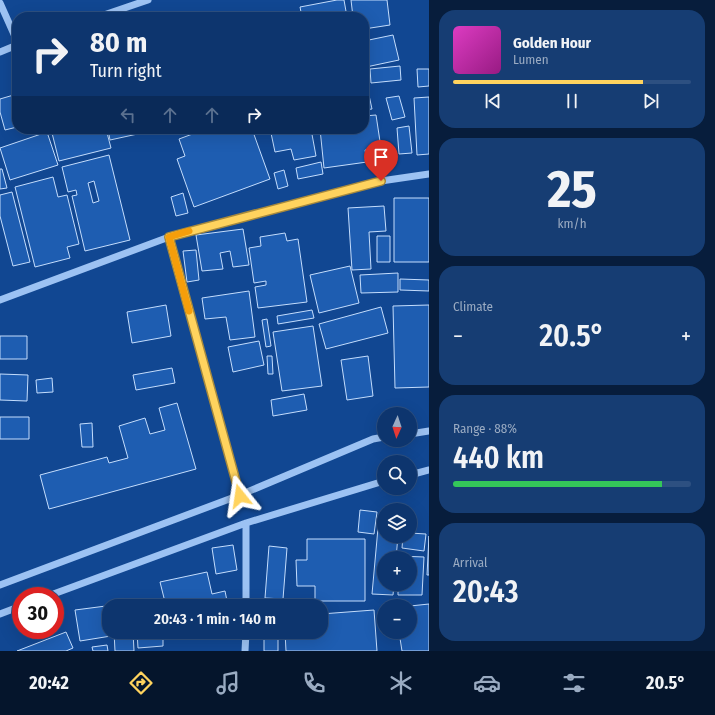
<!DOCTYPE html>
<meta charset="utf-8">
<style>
body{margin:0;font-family:"Fira Sans Condensed",sans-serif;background:#163d73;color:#f1f3f6;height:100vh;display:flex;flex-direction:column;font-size:15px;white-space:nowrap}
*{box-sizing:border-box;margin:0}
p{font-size:13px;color:#9aabc2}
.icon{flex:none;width:22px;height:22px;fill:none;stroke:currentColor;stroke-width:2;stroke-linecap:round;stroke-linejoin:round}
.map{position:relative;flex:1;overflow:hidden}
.details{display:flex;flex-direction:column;gap:10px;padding:10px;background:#071d3c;width:286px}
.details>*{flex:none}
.hud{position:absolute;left:12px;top:12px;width:357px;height:122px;border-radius:16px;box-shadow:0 4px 16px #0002,0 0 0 1px #2d5081;background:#0d356e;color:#f1f3f6;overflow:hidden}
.needle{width:26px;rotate:183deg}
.tools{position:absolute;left:377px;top:407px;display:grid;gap:8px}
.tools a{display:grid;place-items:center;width:40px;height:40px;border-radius:50%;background:#0d356e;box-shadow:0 4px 16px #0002,0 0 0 1px #2d5081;font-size:20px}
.speed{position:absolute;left:12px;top:587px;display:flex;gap:8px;font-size:20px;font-weight:700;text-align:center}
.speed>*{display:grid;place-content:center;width:52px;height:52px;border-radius:50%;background:#0d356e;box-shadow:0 4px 16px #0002,0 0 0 1px #2d5081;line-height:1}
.speed .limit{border:6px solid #d22;background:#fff;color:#111}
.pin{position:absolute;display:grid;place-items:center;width:34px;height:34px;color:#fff;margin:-41px -17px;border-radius:50% 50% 50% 0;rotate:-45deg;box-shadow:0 0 4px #0007}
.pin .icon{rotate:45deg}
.me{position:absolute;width:44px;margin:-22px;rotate:345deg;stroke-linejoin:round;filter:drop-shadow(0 0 3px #0008)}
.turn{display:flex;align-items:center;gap:14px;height:84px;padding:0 12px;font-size:18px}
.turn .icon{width:52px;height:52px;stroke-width:2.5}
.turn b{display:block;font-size:28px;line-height:34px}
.lanes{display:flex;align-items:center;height:38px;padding:0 12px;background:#0003;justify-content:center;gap:20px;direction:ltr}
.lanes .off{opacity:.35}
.big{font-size:30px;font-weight:600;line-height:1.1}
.details .card{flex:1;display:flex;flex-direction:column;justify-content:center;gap:6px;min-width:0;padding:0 14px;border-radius:16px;background:#163d73}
.details .dial{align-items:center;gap:0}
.dial b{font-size:52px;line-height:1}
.song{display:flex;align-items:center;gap:12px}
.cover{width:48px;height:48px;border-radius:6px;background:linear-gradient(135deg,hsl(310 70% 55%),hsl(310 70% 35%))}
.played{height:4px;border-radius:2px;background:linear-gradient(90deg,#ffd35e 80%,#2d5081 80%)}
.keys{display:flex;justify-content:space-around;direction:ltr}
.heat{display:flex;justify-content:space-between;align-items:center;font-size:22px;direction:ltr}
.charge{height:6px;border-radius:3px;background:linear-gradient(90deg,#34c759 88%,#2d5081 0)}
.trip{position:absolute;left:102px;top:599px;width:226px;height:40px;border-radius:16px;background:#0d356e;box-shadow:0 4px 16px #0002,0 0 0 1px #2d5081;font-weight:600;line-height:40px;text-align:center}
.menu{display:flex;height:64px;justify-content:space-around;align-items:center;background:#05152c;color:#9aabc2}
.menu .icon{width:28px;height:28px}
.menu .selected{color:#ffd35e}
.menu b{font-size:18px;color:#f1f3f6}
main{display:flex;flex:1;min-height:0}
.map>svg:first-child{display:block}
.building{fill:#1e5db1;stroke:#c4ddfd;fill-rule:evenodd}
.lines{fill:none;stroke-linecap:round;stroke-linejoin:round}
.minor{stroke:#9cc2f3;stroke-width:7}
.route-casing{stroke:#a6893d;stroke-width:10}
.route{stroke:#ffd35e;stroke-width:7}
.slow{stroke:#f59e0b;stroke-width:7}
</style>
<main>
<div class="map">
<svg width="429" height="651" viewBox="0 0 429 651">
<rect width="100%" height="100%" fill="#114792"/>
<path class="building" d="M337,0H344L347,17H302L300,7Z
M351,0H387L390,25L364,29V17H353Z
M186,13L187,17H168Z
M393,35L399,60L366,67L364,41Z
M400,66L401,80L371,83L370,69Z
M417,69H429V86L418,87Z
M364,72L372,109L364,110Z
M17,94V127L5,130L0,112V99Z
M399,96L405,117L392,120L386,98Z
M429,97V154L417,155L414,98Z
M376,115L381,148L365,150L367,162L324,168L320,129H364V116Z
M409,126L412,153L399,154L397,128Z
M51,129H106L111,148L59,161Z
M108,129H156V130L110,140Z
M206,129H252L270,179L194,207L177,159L185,156L179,139Z
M292,129H311L316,156L294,160L291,149L275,152L271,133Z
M47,132L58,165L10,180L0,148Z
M109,155L130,240L85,251L72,196L77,195L76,190L68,192L62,167ZM94,181L99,201L93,203L88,183Z
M321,162L323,174L298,179L296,168Z
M0,169H2L7,188L0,189Z
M284,170L288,186L278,189L274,173Z
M53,177L58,197L67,195L79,244L67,247L70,258L35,267L15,187Z
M12,192L30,262L13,266L0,216V195Z
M183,193L188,213L176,216L171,197Z
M394,198H429V262H394Z
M384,206L386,231L369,232L371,269L352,270L348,208Z
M243,229L249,265L233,267L230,251L220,253L223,269L202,271L196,235Z
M285,233L287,241L298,239L307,302L258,308L255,287L266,285V281L254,283L249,248L261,246L260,237Z
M377,236H390V262H377Z
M196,250L199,280L187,282L183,251Z
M350,266L359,303L319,313L310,275Z
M398,273V292L361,293L360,275Z
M400,279L429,280V291L400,290Z
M249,291L255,337L230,340L226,317L205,319L202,298Z
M166,305L171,336L132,343L127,312Z
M429,305V387L395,388L393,306Z
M381,307L388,333L326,349L319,324Z
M312,310L314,318L278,324L277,316Z
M267,319L271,346L266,347L262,320Z
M313,326L322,386L282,391L273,332Z
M0,336H27V359H0Z
M259,341L264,365L233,372L228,347Z
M267,356H272L273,374H268Z
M368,356L373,396L347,400L341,360Z
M172,368L175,383L136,390L133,375Z
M0,374L28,375L27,401L0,400Z
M52,378L53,392L37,393L36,380Z
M304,394L307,410L273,416L271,400Z
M177,403L196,469L49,509L40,475L107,457L109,463L128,458L119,426L145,418L150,434L165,430L159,408Z
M0,417H29V439H0Z
M92,423L93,447H82L80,424Z
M360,510L377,512L374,534L358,532Z
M378,528L384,529V536H398L396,558H384V584H394L393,595L372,594Z
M410,533L426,534L424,551L402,548L403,536H410Z
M429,536V575H427Z
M307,539H365V601H315V586H297L296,560H307Z
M233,545L237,570L216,574L212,548Z
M269,546L287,548L283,599L265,598Z
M399,556L424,557L422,595H398V584H410V558H399Z
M207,572L212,594L225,591L228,606H166L160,582Z
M131,599L132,606H113V600Z
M429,604V651H402L399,632H410V606Z
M106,606L109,632L111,636L80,641L75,610Z
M374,610L377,651H286L285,632H321V614Z
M66,632L73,648L66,651H17Z
M114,632H133L134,651H115Z
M137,632H163V646L138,648Z
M264,632H278V651H264Z
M107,645L108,651H93L92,647Z"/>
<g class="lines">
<path class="minor" d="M0,3L17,41
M98,17L148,0
M0,52L17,45
M169,237L240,495
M0,300L169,237L381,181L429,174
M410,434L429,431
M410,475L429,470
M0,585L240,495L373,439L384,437
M48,596L246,523L384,481
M246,606V523
M0,614L21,606
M245,651L246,632"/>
</g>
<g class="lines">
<defs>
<path id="route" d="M240,496L169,237L381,181"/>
</defs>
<use href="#route" class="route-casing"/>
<use href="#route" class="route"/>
<path class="slow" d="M189,231L169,237L189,311"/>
</g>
</svg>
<div class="tools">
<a><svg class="needle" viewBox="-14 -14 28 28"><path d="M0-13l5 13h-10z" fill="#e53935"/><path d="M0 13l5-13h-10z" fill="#9aabc2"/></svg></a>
<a><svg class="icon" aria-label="search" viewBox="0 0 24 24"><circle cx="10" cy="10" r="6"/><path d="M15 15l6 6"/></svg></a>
<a><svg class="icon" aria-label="layers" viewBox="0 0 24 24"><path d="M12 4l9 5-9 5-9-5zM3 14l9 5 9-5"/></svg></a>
<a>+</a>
<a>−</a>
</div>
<div class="speed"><div class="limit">30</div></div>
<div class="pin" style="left:381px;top:181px;background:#d93025"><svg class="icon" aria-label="arrive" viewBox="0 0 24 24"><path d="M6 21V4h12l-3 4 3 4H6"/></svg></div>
<svg class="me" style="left:240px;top:496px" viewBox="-20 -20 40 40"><path d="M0-17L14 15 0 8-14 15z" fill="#ffd35e" stroke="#fff" stroke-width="4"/></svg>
<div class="trip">20:43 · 1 min · 140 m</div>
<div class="hud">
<div class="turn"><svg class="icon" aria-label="right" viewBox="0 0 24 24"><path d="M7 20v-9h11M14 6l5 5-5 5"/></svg><div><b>80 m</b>Turn right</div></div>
<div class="lanes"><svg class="icon off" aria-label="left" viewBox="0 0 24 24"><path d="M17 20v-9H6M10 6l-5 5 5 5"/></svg><svg class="icon off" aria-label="ahead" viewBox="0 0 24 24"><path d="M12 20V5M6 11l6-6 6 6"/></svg><svg class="icon off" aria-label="ahead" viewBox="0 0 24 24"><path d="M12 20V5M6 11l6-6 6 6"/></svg><svg class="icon" aria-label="right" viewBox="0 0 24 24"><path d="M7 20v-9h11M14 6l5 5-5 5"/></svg></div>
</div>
</div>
<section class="details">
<div class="card">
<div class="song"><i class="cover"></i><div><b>Golden Hour</b><p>Lumen</p></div></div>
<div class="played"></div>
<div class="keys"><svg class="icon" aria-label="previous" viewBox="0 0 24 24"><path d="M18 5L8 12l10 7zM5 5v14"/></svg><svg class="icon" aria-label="pause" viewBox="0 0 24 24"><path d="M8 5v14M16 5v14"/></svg><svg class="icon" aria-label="next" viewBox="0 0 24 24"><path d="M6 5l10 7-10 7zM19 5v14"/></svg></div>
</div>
<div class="card dial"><b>25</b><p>km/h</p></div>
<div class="card"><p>Climate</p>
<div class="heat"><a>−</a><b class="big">20.5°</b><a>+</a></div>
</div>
<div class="card"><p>Range · 88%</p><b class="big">440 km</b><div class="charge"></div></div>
<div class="card"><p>Arrival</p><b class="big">20:43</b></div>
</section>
</main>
<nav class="menu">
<b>20:42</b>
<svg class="icon selected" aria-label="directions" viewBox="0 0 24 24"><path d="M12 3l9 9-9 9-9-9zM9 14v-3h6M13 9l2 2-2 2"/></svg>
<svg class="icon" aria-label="music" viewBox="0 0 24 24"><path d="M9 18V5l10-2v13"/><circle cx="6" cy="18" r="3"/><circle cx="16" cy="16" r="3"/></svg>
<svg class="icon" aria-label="phone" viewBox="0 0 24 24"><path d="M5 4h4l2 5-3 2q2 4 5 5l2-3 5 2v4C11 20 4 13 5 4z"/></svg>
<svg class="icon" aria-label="climate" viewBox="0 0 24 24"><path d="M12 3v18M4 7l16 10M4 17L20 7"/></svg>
<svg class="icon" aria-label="car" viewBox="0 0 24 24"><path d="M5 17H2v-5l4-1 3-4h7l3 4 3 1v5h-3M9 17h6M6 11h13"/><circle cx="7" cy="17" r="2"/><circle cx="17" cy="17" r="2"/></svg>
<svg class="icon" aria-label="filters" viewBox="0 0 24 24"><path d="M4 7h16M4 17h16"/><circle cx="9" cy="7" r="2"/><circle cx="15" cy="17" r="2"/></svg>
<b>20.5°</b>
</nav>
